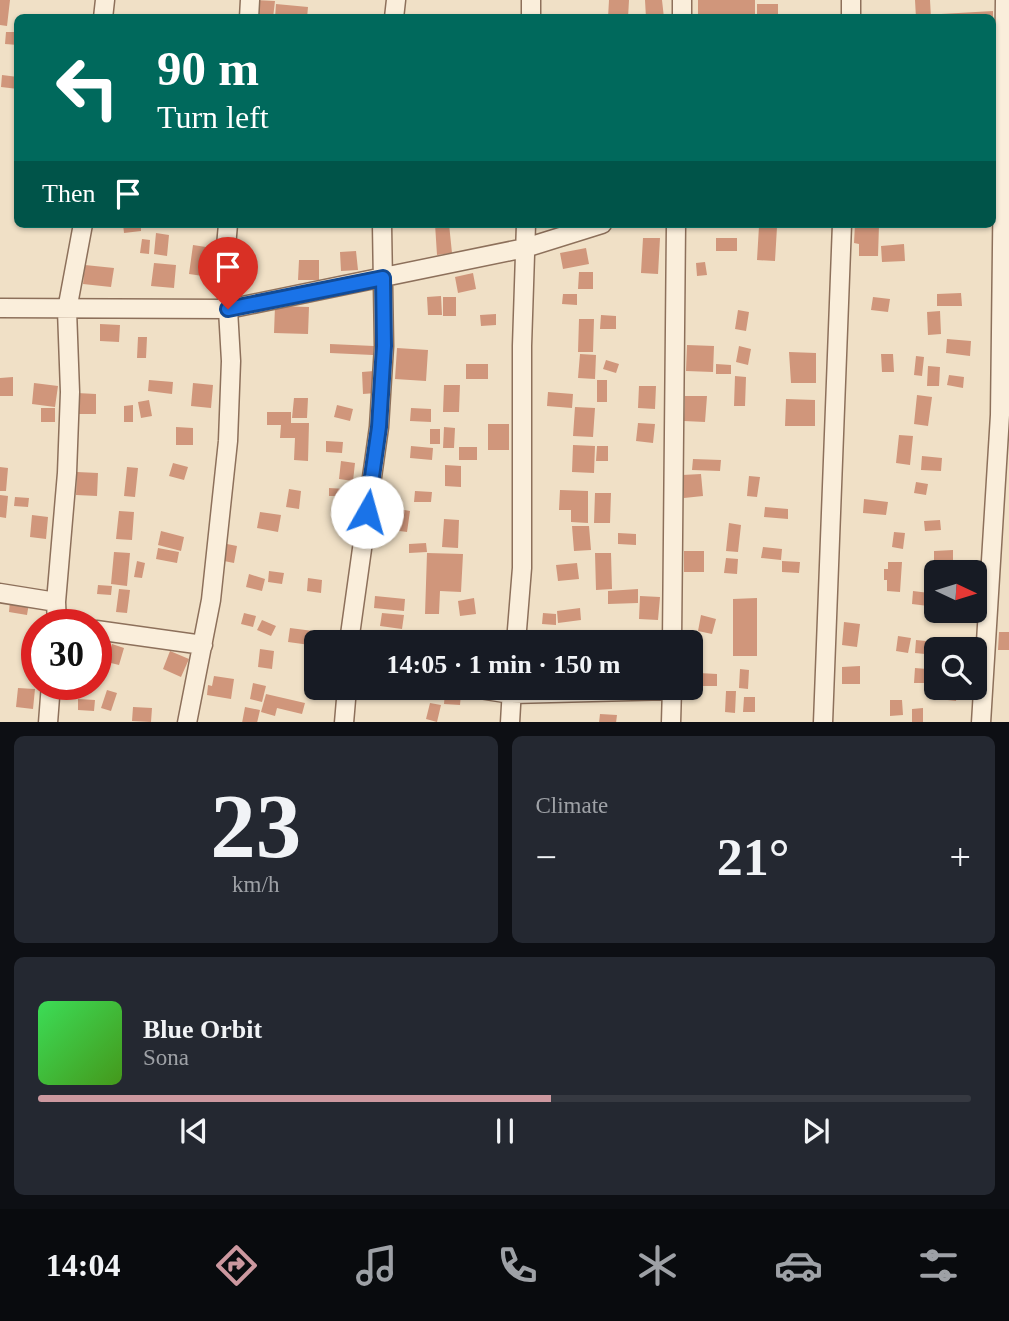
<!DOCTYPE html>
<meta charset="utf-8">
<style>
body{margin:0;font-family:"Times New Roman",serif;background:#242831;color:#f1f3f6;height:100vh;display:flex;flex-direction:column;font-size:26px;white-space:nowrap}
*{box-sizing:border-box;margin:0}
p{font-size:23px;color:#9ea1a6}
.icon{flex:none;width:38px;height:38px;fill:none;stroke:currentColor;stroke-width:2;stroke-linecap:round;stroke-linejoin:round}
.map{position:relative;height:722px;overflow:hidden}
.sheet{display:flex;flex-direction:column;gap:14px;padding:14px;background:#0d0f14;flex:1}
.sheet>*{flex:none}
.banner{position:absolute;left:14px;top:14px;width:982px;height:214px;border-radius:10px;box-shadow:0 2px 5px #0004;background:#00695c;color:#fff;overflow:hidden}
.needle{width:46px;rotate:94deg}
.buttons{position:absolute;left:924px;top:560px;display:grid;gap:14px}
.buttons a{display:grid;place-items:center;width:63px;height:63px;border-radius:10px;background:#171b24;box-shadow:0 2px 5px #0004;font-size:35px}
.speed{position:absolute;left:21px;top:609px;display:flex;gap:14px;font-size:35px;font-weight:700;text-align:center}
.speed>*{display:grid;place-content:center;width:91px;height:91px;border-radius:50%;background:#171b24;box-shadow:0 2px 5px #0004;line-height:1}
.speed .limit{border:10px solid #d22;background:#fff;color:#111}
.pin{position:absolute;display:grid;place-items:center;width:60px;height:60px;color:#fff;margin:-72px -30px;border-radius:50% 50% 50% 0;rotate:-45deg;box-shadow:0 0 7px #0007}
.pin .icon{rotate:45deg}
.me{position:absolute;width:77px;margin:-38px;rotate:7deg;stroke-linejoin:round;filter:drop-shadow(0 0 5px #0008)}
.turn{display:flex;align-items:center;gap:24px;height:147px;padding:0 28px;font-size:32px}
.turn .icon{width:91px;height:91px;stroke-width:2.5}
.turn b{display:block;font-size:49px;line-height:60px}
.then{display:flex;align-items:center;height:66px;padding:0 28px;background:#0003;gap:14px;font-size:26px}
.big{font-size:52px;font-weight:700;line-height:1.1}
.sheet .tile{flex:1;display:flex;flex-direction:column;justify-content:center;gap:10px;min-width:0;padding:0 24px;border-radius:10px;background:#242831}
.sheet .dial{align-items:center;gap:0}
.dial b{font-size:91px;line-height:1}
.song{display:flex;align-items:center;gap:21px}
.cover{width:84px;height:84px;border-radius:10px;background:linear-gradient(135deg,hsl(130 70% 55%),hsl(100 70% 35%))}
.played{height:7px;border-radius:4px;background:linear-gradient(90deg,#cc989f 55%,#363941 55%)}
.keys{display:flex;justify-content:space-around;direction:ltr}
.heat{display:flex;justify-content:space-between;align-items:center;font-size:38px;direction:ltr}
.sheet .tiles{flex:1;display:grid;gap:14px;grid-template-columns:1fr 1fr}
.tile:last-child{grid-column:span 2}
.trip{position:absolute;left:304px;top:630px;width:399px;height:70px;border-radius:10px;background:#171b24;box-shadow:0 2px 5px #0004;font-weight:700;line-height:70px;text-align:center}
.tab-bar{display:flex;height:112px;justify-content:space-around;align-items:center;background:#090b0e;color:#9ea1a6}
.tab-bar .icon{width:49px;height:49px}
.tab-bar .current{color:#cc989f}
.tab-bar b{font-size:32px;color:#f1f3f6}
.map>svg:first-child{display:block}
.building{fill:#d0967b}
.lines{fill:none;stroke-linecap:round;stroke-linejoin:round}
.minor-casing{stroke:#8d705b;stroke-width:21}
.minor{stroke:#faeedb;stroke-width:18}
.route-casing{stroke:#114b97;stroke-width:18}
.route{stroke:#1a73e8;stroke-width:12}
</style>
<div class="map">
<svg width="1009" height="723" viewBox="0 0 1009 723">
<rect width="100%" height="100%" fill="#f0e0c6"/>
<path class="building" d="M0,0H10L7,26L0,25Z
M255,0L275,1L273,18H253Z
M609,0H629L628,18H608Z
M645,0H662L664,18H646Z
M698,0H755V18H698Z
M915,0H930L931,18H916Z
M276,4L308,7L307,18H275Z
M757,4H778V18H757Z
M993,11V18H941V14Z
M6,32H18V45L5,44Z
M2,75L18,77V89L1,87Z
M123,224H141V231L124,233Z
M435,224H449L452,253L437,255Z
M855,224L879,225L878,256H859V244L854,243Z
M759,226L777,227L775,261L757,260Z
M156,233L169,235L167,256L154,254Z
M643,238H660L658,274L641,273Z
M716,238H737V251H716Z
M142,239L150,240L149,254L140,253Z
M904,244L905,261L882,262L881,246Z
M193,245L206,247L203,276L189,274Z
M586,248L589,264L563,269L560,253Z
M356,251L358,270L341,271L340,252Z
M299,260H319V280H298Z
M705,262L707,275L697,276L696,263Z
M154,263L176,265L174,288L151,286Z
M85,265L114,268L111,287L83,284Z
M579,272H593V289H578Z
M473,273L476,289L458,293L455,277Z
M961,293L962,306H937V294Z
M563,294H577V305L562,304Z
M441,296L442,315H428L427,297Z
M443,297H456V316H443Z
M873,297L890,299L888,312L871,310Z
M275,306L309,307L308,334L274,333Z
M738,310L749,312L746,331L735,329Z
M940,311L941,334L928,335L927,312Z
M496,314V325L481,326L480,315Z
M601,315L616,316V329H600Z
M579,319H594L593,352H578Z
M100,324L120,325L119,342L100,341Z
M138,337H147L146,358H137Z
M947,339L971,341L970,356L946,353Z
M330,344L374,346L373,355L330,353Z
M687,345L714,346L713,372L686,371Z
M739,346L751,349L748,365L736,362Z
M397,348L428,350L426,381L395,379Z
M789,352L816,353V383H791Z
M580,354L596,355L595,379L578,378Z
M881,354H893L894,372H882Z
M916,356L924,357L922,376L914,375Z
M606,360L619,364L616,373L603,369Z
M466,364H488V379H466Z
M716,364L731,365V374H716Z
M928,366L940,367L939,386H927Z
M374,371L376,393L363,394L362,372Z
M949,375L964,377L963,388L947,385Z
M735,376L746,377L745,406H734Z
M13,377V396H0V378Z
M149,380L173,382L172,394L148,391Z
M597,380H607V402H597Z
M34,383L58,386L55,407L32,404Z
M193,383L213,385L211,408L191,406Z
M444,385H460L459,412H443Z
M639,386H656L655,409L638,408Z
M548,392L573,394L572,408L547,406Z
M77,393L96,394V414H77Z
M917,395L932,397L928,426L914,424Z
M685,396H707L705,422L684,421Z
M294,398H308L307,418H292Z
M786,399L815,400V426H785Z
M149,400L152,416L141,418L138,402Z
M133,405V422H124V406Z
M337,405L353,409L350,421L334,417Z
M575,407L595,408L593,437L573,436Z
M41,408H55V422H41Z
M411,408L431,409V422L410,421Z
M267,412H291V423H309L308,461L294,460L295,438H280L281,425H267Z
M638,423L655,424L653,443L636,441Z
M488,424H509V450H488Z
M176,427L193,428V445H176Z
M444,427L455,428L454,448H443Z
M430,429H440V444H430Z
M899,435L913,436L910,465L896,463Z
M326,441L343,442L342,453L326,452Z
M573,445L595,446L594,473L572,472Z
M411,446L433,448L432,460L410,458Z
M597,446H608V461H596Z
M459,447H477V460H459Z
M922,456L942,458L941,471L921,470Z
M693,459L721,460L720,471L692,470Z
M341,461L355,463L353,481L339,479Z
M173,463L188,467L184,480L169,476Z
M445,465L461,466V487L445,486Z
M0,467L8,468L6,491H0Z
M127,467L138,468L135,497L124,496Z
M77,472L98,473L97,496L76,495Z
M701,474L703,496L684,498L682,475Z
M749,476L760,477L757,497L747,496Z
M916,482L928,484L926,495L914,493Z
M329,488L346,489V496H329Z
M289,489L301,491L299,509L286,507Z
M560,490L588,491V523L571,522V510H559Z
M415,491L432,492L431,502H414Z
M595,493H611L610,523H594Z
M0,495L8,496L6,518L0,517Z
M15,497L29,498L28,507L14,506Z
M864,499L888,502L886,515L863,513Z
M388,507L410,511L407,532L385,529Z
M765,507L788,509V519L764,517Z
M119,511L134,512L132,540L116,539Z
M260,512L281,515L278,532L257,528Z
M32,515L48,517L46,539L30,537Z
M444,519L459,520L458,548L442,547Z
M940,520L941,530L925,531L924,521Z
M729,523L741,525L738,552L726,551Z
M572,526H589L591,550L574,551Z
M161,531L184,537L181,551L158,545Z
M894,532L905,533L903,549L892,547Z
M618,533L636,534V545L618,544Z
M426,543L427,552L409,553V544Z
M227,544L237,546L234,563L224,561Z
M763,547L782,549L781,560L761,558Z
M158,548L179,552L177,563L156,559Z
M953,550V561L934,562V551Z
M684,551H704V572H684Z
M114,552L130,553L127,586L111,584Z
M427,553L463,554L461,592L440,591L439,614H425Z
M595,553H611L612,589L596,590Z
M726,558L738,559L737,574L724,573Z
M137,561L145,563L142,578L134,577Z
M782,561L800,562L799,573L782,572Z
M888,562H902L900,592L887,591V580H884V569H888Z
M577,563L579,579L558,581L556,565Z
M269,571L284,573L282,584L268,582Z
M249,574L265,579L262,591L246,587Z
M308,578L322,580L321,593L307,591Z
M98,585L112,586L111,595L97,594Z
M119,589L130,590L127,613L116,612Z
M638,589V603L608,604V591Z
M913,591L929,593L928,606L912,604Z
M375,596L405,599L404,611L374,608Z
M640,596L660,597L658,620L639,619Z
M474,598L476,614L460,616L458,601Z
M757,598V656H733V599Z
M10,600L29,603L27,615L9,612Z
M580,608L581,620L558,623L557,611Z
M244,613L256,616L253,627L241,624Z
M382,613L404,615L402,629L380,626Z
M543,613L556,614V625L542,624Z
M701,615L716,619L712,634L698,631Z
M262,620L276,626L271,636L257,630Z
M844,622L860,624L857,647L842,645Z
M290,628L313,631L310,645L288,642Z
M438,631L451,632V642H437Z
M999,632H1009V650H998Z
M898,636L911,638L908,653L896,651Z
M916,640L926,641L925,654L915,653Z
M112,644L124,648L119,665L107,662Z
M307,648L317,650V662L305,661Z
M260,649L274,651L272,669L258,667Z
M170,651L189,659L181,677L163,669Z
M25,653H34L35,667H26Z
M860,666V684H842V667Z
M915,668L927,669L926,683H914Z
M740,669L749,670L748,689L739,688Z
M699,673L717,674V686H699Z
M214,676L234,679L231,699L207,695L208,685L212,686Z
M253,683L266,686L262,702L250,699Z
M57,684H78L77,697L56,696Z
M18,688L35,689L33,709L16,707Z
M940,688H957L956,701L939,699Z
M107,690L117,693L111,711L101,708Z
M726,691H736L735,713L725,712Z
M445,692L461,693L460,705L444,704Z
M266,694L305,703L302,714L277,708L275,716L261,712Z
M744,697H755V712H743Z
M78,699L95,700L94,711L78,710Z
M890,700H902L903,715L890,716Z
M430,703L441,705L437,722L426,719Z
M133,707L152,708L151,722L132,721Z
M245,707L260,710L257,723H242Z
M923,708V723H912V709Z
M600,714L617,715L616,723H599Z"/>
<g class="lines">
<defs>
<path id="minor" d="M682,0V18
M103,18L105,0
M249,18L250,0
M394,18L396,0
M531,18V0
M851,18V0
M0,308L228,309L525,248L602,224
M0,593L56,602
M57,625L56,602L67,473L70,392L67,310L83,224
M96,630L203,645
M349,642L379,427L384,346L382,224
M516,642L522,568V346L526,224
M672,642L676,224
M473,688L511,694L672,690
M48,723L51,684
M187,723L211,600L228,441L231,361L225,258L228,224
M344,723L347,688
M510,723L512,688
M671,723L672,688
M823,723L842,224
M981,723L1000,415L1005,0"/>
</defs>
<use href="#minor" class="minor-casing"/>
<use href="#minor" class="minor"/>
</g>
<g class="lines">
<defs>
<path id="route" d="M228,309L383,278L384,346L379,427L367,512"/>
</defs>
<use href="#route" class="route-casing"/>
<use href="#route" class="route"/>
</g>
</svg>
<div class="buttons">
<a><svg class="needle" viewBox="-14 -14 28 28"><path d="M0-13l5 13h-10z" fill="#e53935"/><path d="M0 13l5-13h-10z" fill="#9ea1a6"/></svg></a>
<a><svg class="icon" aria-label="search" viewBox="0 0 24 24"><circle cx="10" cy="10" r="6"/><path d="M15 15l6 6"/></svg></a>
</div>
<div class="speed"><div class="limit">30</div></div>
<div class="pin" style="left:228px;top:309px;background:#d93025"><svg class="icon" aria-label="arrive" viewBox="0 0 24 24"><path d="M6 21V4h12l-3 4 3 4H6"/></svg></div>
<svg class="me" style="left:367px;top:512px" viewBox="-20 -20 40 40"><circle r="19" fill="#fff"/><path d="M0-13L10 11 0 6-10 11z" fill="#1a73e8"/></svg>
<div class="trip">14:05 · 1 min · 150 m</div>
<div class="banner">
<div class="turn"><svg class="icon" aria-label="left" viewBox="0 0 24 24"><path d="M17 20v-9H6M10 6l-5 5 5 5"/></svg><div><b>90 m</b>Turn left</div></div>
<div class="then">Then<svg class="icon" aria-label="arrive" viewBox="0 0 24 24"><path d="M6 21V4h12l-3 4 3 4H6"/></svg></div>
</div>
</div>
<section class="sheet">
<div class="tiles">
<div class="tile dial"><b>23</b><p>km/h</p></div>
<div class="tile"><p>Climate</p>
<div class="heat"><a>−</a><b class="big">21°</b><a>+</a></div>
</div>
<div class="tile">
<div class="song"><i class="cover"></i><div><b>Blue Orbit</b><p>Sona</p></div></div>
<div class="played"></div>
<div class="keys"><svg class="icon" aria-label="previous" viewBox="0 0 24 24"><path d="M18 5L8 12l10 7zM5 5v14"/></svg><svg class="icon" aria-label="pause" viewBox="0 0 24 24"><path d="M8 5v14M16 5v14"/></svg><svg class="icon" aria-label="next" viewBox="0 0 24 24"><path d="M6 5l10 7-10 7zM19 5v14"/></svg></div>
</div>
</div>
</section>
<nav class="tab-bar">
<b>14:04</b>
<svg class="icon current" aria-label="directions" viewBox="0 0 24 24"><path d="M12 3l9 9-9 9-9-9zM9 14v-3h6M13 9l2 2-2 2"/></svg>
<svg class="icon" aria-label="music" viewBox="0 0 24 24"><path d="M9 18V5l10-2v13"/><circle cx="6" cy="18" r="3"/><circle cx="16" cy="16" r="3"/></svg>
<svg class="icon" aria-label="phone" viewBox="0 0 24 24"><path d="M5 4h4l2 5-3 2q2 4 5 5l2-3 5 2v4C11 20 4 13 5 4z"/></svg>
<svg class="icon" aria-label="climate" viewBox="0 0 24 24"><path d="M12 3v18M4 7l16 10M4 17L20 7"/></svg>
<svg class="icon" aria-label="car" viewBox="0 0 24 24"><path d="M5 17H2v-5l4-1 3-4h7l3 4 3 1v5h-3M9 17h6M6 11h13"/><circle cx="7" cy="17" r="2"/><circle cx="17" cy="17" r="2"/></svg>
<svg class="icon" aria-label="filters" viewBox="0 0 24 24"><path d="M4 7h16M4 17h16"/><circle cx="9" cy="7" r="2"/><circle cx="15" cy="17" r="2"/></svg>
</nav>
